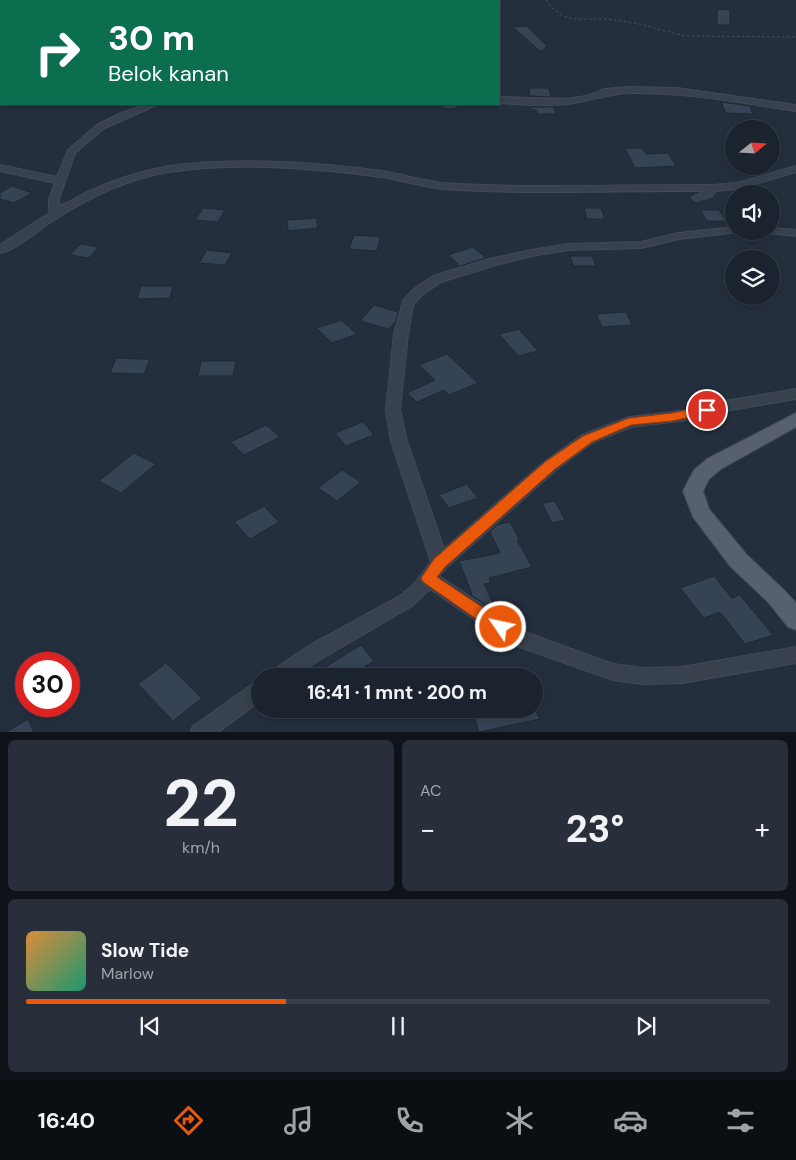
<!DOCTYPE html>
<html lang="id">
<meta charset="utf-8">
<style>
body{margin:0;font-family:"DM Sans",sans-serif;background:#282f3a;color:#f1f3f6;height:100vh;display:flex;flex-direction:column;font-size:19px;white-space:nowrap}
*{box-sizing:border-box;margin:0}
p{font-size:16px;color:#a0a4aa}
.icon{flex:none;width:28px;height:28px;fill:none;stroke:currentColor;stroke-width:2;stroke-linecap:round;stroke-linejoin:round}
.map{position:relative;height:732px;overflow:hidden}
.panel{display:flex;flex-direction:column;gap:8px;padding:8px;background:#0f1319;flex:1}
.panel>*{flex:none}
.hud{position:absolute;left:0px;top:0px;width:500px;height:105px;box-shadow:0 2px 8px #0003,0 0 0 1px #39404a;background:#0b6e4f;color:#fff;overflow:hidden}
.needle{width:32px;rotate:72deg}
.fabs{position:absolute;left:725px;top:120px;display:grid;gap:10px}
.fabs a{display:grid;place-items:center;width:55px;height:55px;border-radius:50%;background:#1b232e;box-shadow:0 2px 8px #0003,0 0 0 1px #39404a;font-size:25px}
.speed{position:absolute;left:15px;top:652px;display:flex;gap:10px;font-size:25px;font-weight:700;text-align:center}
.speed>*{display:grid;place-content:center;width:65px;height:65px;border-radius:50%;background:#1b232e;box-shadow:0 2px 8px #0003,0 0 0 1px #39404a;line-height:1}
.speed .limit{border:8px solid #d22;background:#fff;color:#111}
.pin{position:absolute;display:grid;place-items:center;width:42px;height:42px;color:#fff;margin:-21px;border:2px solid #fff;border-radius:50%;box-shadow:0 1px 5px #0007}
.me{position:absolute;width:55px;margin:-28px;rotate:304deg;stroke-linejoin:round;filter:drop-shadow(0 0 4px #0008)}
.turn{display:flex;align-items:center;gap:18px;height:105px;padding:0 25px;font-size:22px}
.turn .icon{width:65px;height:65px;stroke-width:2.5}
.turn b{display:block;font-size:35px;line-height:42px}
.big{font-size:38px;font-weight:700;line-height:1.1}
.panel .widget{flex:1;display:flex;flex-direction:column;justify-content:center;gap:8px;min-width:0;padding:0 18px;border-radius:8px;background:#282f3a}
.panel .dial{align-items:center;gap:0}
.dial b{font-size:65px;line-height:1}
.song{display:flex;align-items:center;gap:15px}
.cover{width:60px;height:60px;border-radius:8px;background:linear-gradient(135deg,hsl(30 70% 55%),hsl(160 70% 35%))}
.played{height:5px;border-radius:2px;background:linear-gradient(90deg,#ea580c 35%,#39404a 35%)}
.keys{display:flex;justify-content:space-around;direction:ltr}
.heat{display:flex;justify-content:space-between;align-items:center;font-size:28px;direction:ltr}
.panel .tiles{flex:1;display:grid;gap:8px;grid-template-columns:1fr 1fr}
.widget:last-child{grid-column:span 2}
.trip{position:absolute;left:251px;top:668px;width:292px;height:50px;border-radius:25px;background:#1b232e;box-shadow:0 2px 8px #0003,0 0 0 1px #39404a;font-weight:700;line-height:50px;text-align:center}
.menu{display:flex;height:80px;justify-content:space-around;align-items:center;background:#0b0e12;color:#a0a4aa}
.menu .icon{width:35px;height:35px}
.menu .active{color:#ea580c}
.menu b{font-size:22px;color:#f1f3f6}
.map>svg:first-child{display:block}
.building{fill:#364354;stroke:#1f2835}
.lines{fill:none;stroke-linecap:round;stroke-linejoin:round}
.minor-casing{stroke:#414a57;stroke-width:2}
.major-casing{stroke:#414a57;stroke-width:2}
.path{stroke:#3f5557;stroke-width:1;stroke-dasharray:2.5 2.5;stroke-linecap:butt}
.minor{fill:#38414e;fill-rule:evenodd}
.major{fill:#56606e;fill-rule:evenodd}
.route{fill:#ea580c;stroke:#983908}
</style>
<div class="map">
<svg width="796" height="733" viewBox="0 0 796 733">
<rect width="100%" height="100%" fill="#242f3e"/>
<path class="building" d="M717,9L730,10V25H717Z
M527,26L547,46L541,52L513,27Z
M529,88H549L551,97L530,96Z
M721,102L750,106L753,114L726,113Z
M531,107H554L556,114H537L536,110H531Z
M625,148H642L646,154L668,153L676,166L635,168Z
M12,186L32,193L14,203L0,199V193Z
M203,208L225,210L218,222L195,220Z
M584,208H601L605,219H587Z
M700,210H719L726,221H707Z
M316,218L318,228L288,231L287,220Z
M354,235L380,237L377,251L349,249Z
M81,244L99,247L89,258L70,255Z
M473,247L486,258L460,266L448,255Z
M207,250L232,253L225,265L199,263Z
M570,256H592L596,266H574Z
M141,286H173L170,298L137,299Z
M374,305L398,312L396,321L389,329L360,321Z
M626,312L632,325L602,327L596,314Z
M341,320L357,334L332,343L317,328Z
M519,329L538,351L518,356L499,334Z
M447,354L478,383L449,395L444,390L417,402L407,393L435,380L419,365Z
M116,358L136,359H150L144,374L110,373Z
M201,361H236L233,376H198Z
M363,422L374,435L346,446L335,433Z
M266,425L280,437L244,455L231,442Z
M134,453L156,464L121,493L99,481Z
M342,470L361,482L337,501L318,488Z
M467,484L478,498L449,508L439,495Z
M555,501L565,520L552,523L542,503Z
M264,506L279,522L250,539L234,522Z
M510,522L519,539L517,540L532,567L489,578L491,583L484,584L493,603L486,605L470,594H472L459,561L500,553L490,532L497,525Z
M714,576L732,598L740,595L773,635L745,644L720,612L704,618L680,588Z
M361,645L374,661L350,676H335L327,666Z
M166,663L202,698L173,721L138,684Z
M472,709H535L540,719L479,732Z
M28,719L34,733H5Z"/>
<g class="lines">
<defs>
<path id="minor" d="M0,21H1V25H0Z
M628,87L677,88L796,105V111C741,103 686,92 630,93C608,93 589,102 567,104C545,107 521,104 499,103V97L565,99L587,96L605,89Z
M147,104H159L103,129L75,153L59,199V206C70,203 80,195 90,191C115,179 142,171 169,166C233,157 317,162 381,171C402,174 422,181 444,183C533,189 624,184 713,185L737,183L796,166V172L738,189L716,191L712,196L697,201L692,198L705,191C618,190 530,195 444,189C422,187 402,180 381,177C315,168 234,162 169,172C126,179 87,198 51,222C37,231 16,250 0,253V245L51,212L49,210V199L55,183L0,171V165L57,177L68,150L97,125L121,113Z
M443,104H458C455,108 445,108 443,104Z
M734,227V231L738,232L679,239L641,248L569,250L537,255L496,265L441,282L422,295L413,305L408,334L400,410L407,441L444,549L544,462L582,435L629,417L688,410L725,401L796,389V399L725,411L688,420L631,427L592,443L556,470L446,568L439,576L522,631L613,664L642,668L682,667L796,647V663L682,683L642,684L613,680L508,643L430,589L412,606L321,659L295,676H270L273,670L307,647L400,596L413,585L431,562L391,441L386,410L394,334L403,301L414,289L433,276L489,259L537,249L569,244L641,242L679,233Z
M771,228L796,230V236L767,233L766,231H771Z
M260,681V701L217,733H190L193,726L253,684Z"/>
<path id="major" d="M796,413V427L721,469L709,479L703,491L709,509L746,554L784,590L796,603V630L788,627L768,602L730,566L693,517L683,491L694,470L707,459Z"/>
</defs>
<use href="#minor" class="minor-casing"/>
<use href="#major" class="major-casing"/>
<path class="path" d="M546,0L552,8L563,16L573,19H607L635,23L685,36L796,37"/>
<use href="#minor" class="minor"/>
<use href="#major" class="major"/>
</g>
<path class="route" d="M707,406L713,410L711,413L672,421L631,425L592,442L555,469L445,567L437,577L506,623L508,627L506,632L501,634L495,632L423,582L421,578L434,559L545,462L583,436L629,418L672,413Z"/>
</svg>
<div class="fabs">
<a><svg class="needle" viewBox="-14 -14 28 28"><path d="M0-13l5 13h-10z" fill="#e53935"/><path d="M0 13l5-13h-10z" fill="#a0a4aa"/></svg></a>
<a><svg class="icon" aria-label="sound" viewBox="0 0 24 24"><path d="M4 9h4l5-4v14l-5-4H4zM17 9q2 3 0 6"/></svg></a>
<a><svg class="icon" aria-label="layers" viewBox="0 0 24 24"><path d="M12 4l9 5-9 5-9-5zM3 14l9 5 9-5"/></svg></a>
</div>
<div class="speed"><div class="limit">30</div></div>
<div class="pin" style="left:707px;top:410px;background:#d93025"><svg class="icon" aria-label="arrive" viewBox="0 0 24 24"><path d="M6 21V4h12l-3 4 3 4H6"/></svg></div>
<svg class="me" style="left:501px;top:627px" viewBox="-20 -20 40 40"><circle r="17" fill="#ea580c" stroke="#fff" stroke-width="3"/><path d="M0-11L8 9 0 5-8 9z" fill="#fff"/></svg>
<div class="trip">16:41 · 1 mnt · 200 m</div>
<div class="hud">
<div class="turn"><svg class="icon" aria-label="right" viewBox="0 0 24 24"><path d="M7 20v-9h11M14 6l5 5-5 5"/></svg><div><b>30 m</b>Belok kanan</div></div>
</div>
</div>
<section class="panel">
<div class="tiles">
<div class="widget dial"><b>22</b><p>km/h</p></div>
<div class="widget"><p>AC</p>
<div class="heat"><a>−</a><b class="big">23°</b><a>+</a></div>
</div>
<div class="widget">
<div class="song"><i class="cover"></i><div><b>Slow Tide</b><p>Marlow</p></div></div>
<div class="played"></div>
<div class="keys"><svg class="icon" aria-label="previous" viewBox="0 0 24 24"><path d="M18 5L8 12l10 7zM5 5v14"/></svg><svg class="icon" aria-label="pause" viewBox="0 0 24 24"><path d="M8 5v14M16 5v14"/></svg><svg class="icon" aria-label="next" viewBox="0 0 24 24"><path d="M6 5l10 7-10 7zM19 5v14"/></svg></div>
</div>
</div>
</section>
<nav class="menu">
<b>16:40</b>
<svg class="icon active" aria-label="directions" viewBox="0 0 24 24"><path d="M12 3l9 9-9 9-9-9zM9 14v-3h6M13 9l2 2-2 2"/></svg>
<svg class="icon" aria-label="music" viewBox="0 0 24 24"><path d="M9 18V5l10-2v13"/><circle cx="6" cy="18" r="3"/><circle cx="16" cy="16" r="3"/></svg>
<svg class="icon" aria-label="phone" viewBox="0 0 24 24"><path d="M5 4h4l2 5-3 2q2 4 5 5l2-3 5 2v4C11 20 4 13 5 4z"/></svg>
<svg class="icon" aria-label="climate" viewBox="0 0 24 24"><path d="M12 3v18M4 7l16 10M4 17L20 7"/></svg>
<svg class="icon" aria-label="car" viewBox="0 0 24 24"><path d="M5 17H2v-5l4-1 3-4h7l3 4 3 1v5h-3M9 17h6M6 11h13"/><circle cx="7" cy="17" r="2"/><circle cx="17" cy="17" r="2"/></svg>
<svg class="icon" aria-label="filters" viewBox="0 0 24 24"><path d="M4 7h16M4 17h16"/><circle cx="9" cy="7" r="2"/><circle cx="15" cy="17" r="2"/></svg>
</nav>
